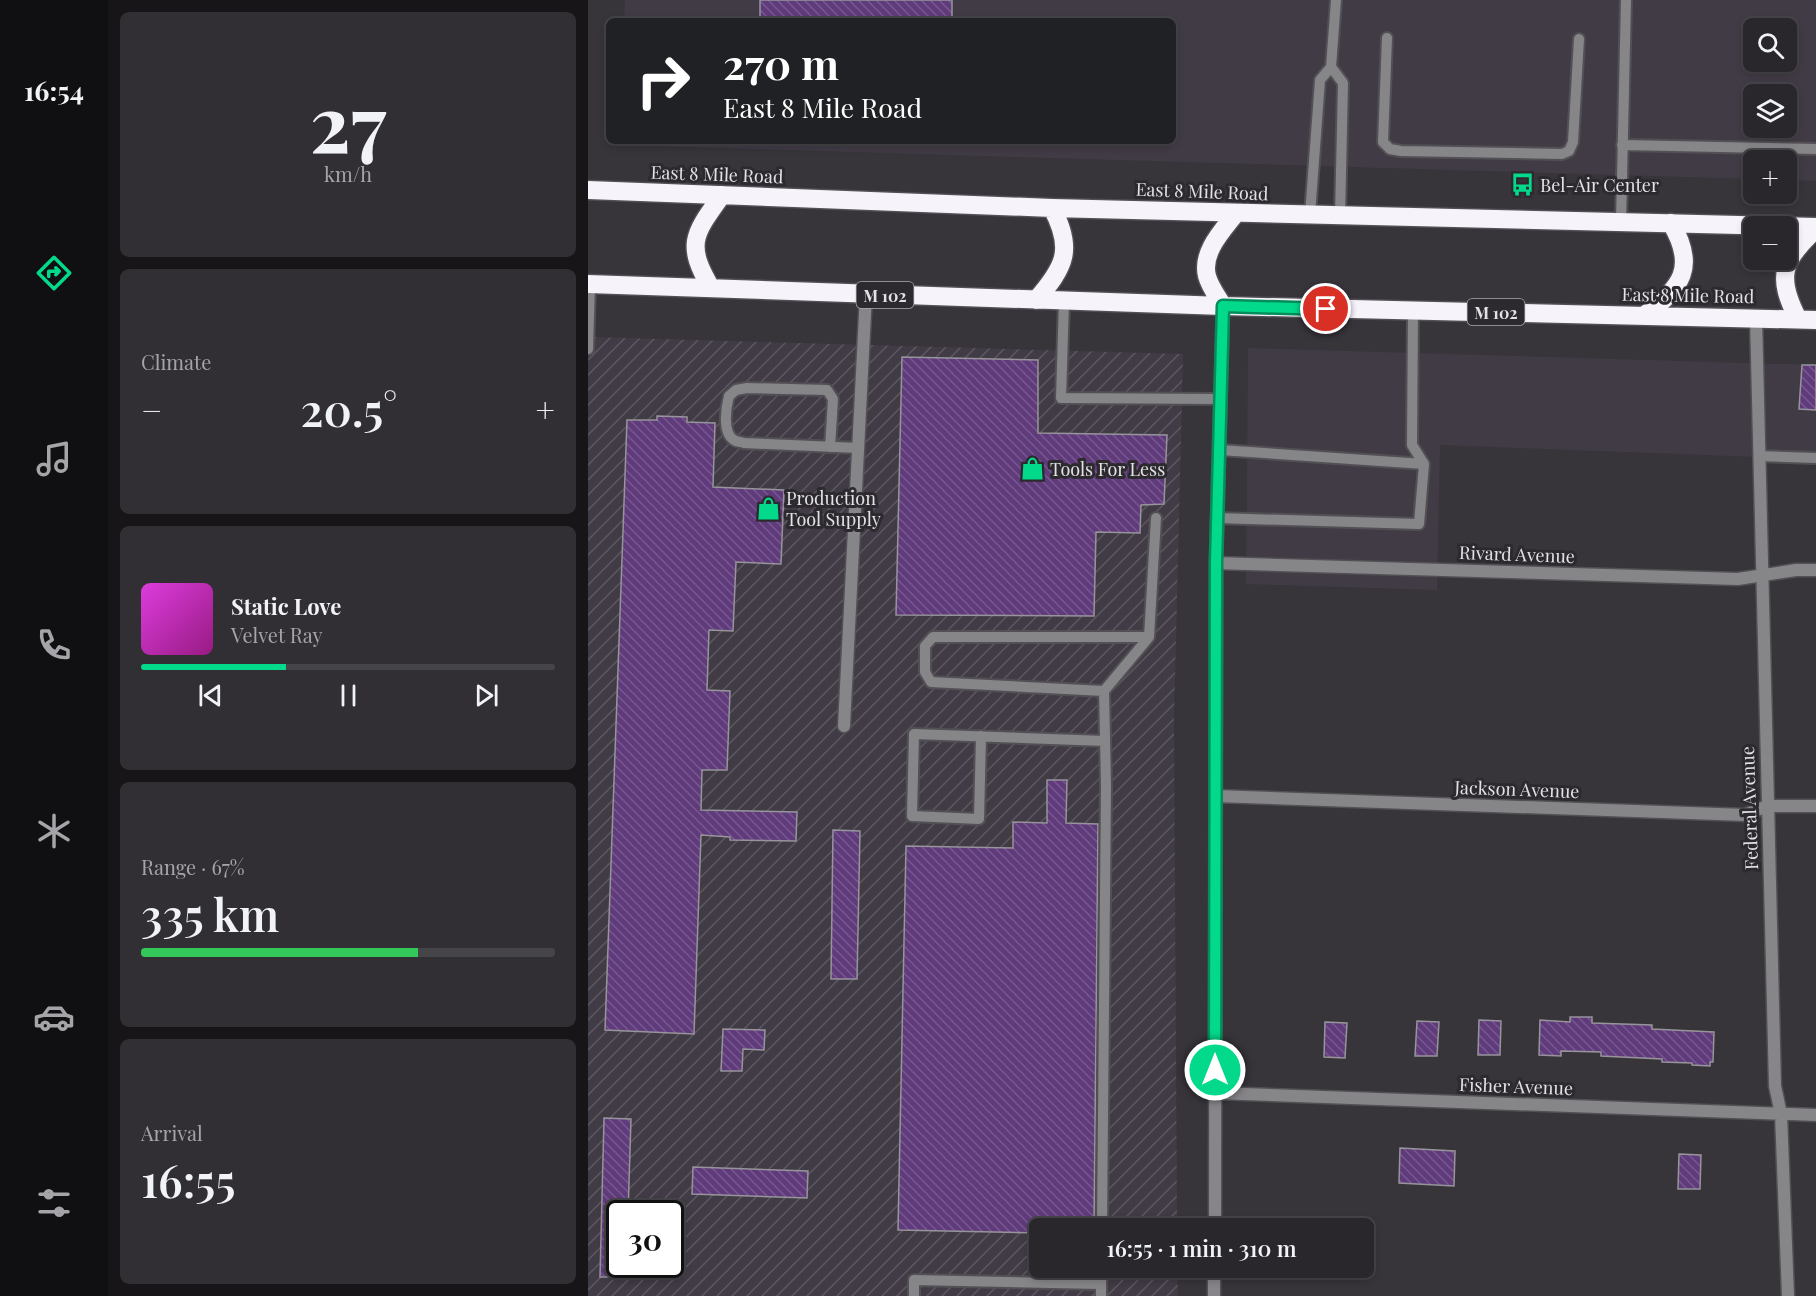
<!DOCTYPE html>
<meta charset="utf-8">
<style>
body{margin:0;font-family:"Playfair Display",serif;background:#312f34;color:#f1f3f6;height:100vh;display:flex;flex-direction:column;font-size:22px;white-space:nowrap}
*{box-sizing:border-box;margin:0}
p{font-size:20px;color:#a5a5a9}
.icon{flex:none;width:33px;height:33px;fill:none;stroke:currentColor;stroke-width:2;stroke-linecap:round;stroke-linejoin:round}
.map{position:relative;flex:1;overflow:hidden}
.panel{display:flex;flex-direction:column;gap:12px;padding:12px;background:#171518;width:480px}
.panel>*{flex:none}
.hud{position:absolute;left:18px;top:18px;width:570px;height:126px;border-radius:9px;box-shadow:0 3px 9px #0003,0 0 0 2px #454448;background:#202124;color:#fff;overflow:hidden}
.buttons{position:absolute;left:1155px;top:18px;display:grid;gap:12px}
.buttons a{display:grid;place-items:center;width:54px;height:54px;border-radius:9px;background:#29272c;box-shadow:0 3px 9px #0003,0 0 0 2px #454448;font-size:30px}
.speed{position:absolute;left:18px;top:1200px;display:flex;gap:12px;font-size:30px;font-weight:700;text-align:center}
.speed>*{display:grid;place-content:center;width:78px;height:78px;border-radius:50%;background:#29272c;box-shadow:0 3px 9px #0003,0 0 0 2px #454448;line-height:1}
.speed .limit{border:3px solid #111;border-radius:9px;background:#fff;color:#111}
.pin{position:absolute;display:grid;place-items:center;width:51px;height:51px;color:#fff;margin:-26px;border:3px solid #fff;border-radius:50%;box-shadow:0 2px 6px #0007}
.me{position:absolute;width:66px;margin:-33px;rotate:0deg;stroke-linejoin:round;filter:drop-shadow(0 0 4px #0008)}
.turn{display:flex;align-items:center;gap:21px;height:126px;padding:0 18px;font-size:27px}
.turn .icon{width:78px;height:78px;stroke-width:2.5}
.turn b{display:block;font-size:42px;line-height:51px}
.big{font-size:45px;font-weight:600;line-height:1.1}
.panel .widget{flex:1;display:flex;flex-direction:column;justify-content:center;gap:9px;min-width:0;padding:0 21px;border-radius:9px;background:#312f34}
.panel .dial{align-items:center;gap:0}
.dial b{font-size:78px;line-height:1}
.song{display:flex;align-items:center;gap:18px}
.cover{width:72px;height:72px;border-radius:9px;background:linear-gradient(135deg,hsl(300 70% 55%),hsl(310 70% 35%))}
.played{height:6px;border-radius:3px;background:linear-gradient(90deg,#03d98b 35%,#454448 35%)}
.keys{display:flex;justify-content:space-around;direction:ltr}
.heat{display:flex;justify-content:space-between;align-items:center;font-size:33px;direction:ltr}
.charge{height:9px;border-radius:4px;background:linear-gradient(90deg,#34c759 67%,#454448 0)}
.trip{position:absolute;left:441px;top:1218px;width:345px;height:60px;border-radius:9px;background:#29272c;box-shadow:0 3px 9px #0003,0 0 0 2px #454448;font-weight:600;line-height:60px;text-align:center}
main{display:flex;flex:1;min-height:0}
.tabs{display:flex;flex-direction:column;width:108px;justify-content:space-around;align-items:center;background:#101012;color:#a5a5a9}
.tabs .icon{width:42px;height:42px}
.tabs .selected{color:#03d98b}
.tabs b{font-size:27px;color:#f1f3f6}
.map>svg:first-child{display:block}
.built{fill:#413b46;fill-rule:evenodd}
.industrial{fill:url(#industrial-furrows);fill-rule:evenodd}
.building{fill:url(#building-back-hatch);stroke:#97949a;stroke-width:1.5}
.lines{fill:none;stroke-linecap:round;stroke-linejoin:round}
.lane-casing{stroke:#525055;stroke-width:14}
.street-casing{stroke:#525055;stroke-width:15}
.highway-casing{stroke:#525055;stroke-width:21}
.lane{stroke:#868588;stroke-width:10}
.street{stroke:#868588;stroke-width:12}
.highway{stroke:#f7f3fb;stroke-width:18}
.route-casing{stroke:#028d5a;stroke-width:15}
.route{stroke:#03d98b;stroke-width:10}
.labels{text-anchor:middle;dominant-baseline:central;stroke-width:6;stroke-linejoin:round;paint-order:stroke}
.shield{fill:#2d2a2f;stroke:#acaaae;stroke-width:1.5}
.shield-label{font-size:16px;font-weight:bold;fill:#e2e1e4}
.street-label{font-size:18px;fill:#e2e1e4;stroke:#2d2a2f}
.poi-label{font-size:18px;fill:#e2e1e4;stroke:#2d2a2f;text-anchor:start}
</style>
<main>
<nav class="tabs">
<b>16:54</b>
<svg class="icon selected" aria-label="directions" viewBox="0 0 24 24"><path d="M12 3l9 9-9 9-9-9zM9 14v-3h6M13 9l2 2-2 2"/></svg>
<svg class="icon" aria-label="music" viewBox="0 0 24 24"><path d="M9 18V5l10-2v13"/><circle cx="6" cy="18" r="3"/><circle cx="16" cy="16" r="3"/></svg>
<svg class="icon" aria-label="phone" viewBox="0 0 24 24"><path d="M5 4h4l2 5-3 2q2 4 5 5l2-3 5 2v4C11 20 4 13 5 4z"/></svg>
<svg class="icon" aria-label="climate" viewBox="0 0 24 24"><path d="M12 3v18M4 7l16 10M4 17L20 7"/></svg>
<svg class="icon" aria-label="car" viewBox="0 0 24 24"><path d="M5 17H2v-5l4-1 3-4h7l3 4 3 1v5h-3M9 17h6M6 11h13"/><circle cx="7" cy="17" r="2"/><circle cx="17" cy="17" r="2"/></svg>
<svg class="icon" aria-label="filters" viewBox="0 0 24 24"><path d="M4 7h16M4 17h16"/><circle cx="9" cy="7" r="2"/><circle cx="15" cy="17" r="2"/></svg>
</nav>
<section class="panel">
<div class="widget dial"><b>27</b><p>km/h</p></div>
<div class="widget"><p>Climate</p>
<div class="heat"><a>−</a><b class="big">20.5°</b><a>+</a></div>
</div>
<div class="widget">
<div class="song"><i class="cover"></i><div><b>Static Love</b><p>Velvet Ray</p></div></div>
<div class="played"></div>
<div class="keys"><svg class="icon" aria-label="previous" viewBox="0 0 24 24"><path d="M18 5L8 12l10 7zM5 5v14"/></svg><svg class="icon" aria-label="pause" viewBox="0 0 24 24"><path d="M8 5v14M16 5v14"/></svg><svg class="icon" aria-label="next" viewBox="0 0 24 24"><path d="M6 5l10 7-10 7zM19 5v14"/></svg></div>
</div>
<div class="widget"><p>Range · 67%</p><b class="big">335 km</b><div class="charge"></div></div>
<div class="widget"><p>Arrival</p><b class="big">16:55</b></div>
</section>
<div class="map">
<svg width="1228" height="1296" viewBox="0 0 1228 1296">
<defs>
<pattern id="industrial-furrows" width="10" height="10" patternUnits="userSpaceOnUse" patternTransform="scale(1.5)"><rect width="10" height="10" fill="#413b46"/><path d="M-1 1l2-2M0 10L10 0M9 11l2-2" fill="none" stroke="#5c5761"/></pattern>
<pattern id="building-back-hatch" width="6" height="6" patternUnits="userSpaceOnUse" patternTransform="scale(1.5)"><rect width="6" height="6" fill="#603b7c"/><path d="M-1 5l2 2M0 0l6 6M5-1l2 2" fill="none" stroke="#76578e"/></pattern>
</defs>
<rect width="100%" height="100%" fill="#37343a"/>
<path class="built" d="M37,0H1228V181L1199,180L1198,160H1166L1165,179L32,145V141H585V21H36ZM1166,28H1198V62H1166ZM1166,94H1198V128H1166Z
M660,348L1228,365V459L852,445L849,590L658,584Z"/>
<path class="industrial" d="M0,337L595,354L586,718L589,1228H452V1268H589L590,1296H0ZM32,1214H82V1264H32Z"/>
<path class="building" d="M172,0H364V21H172Z
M314,357L450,360V433L579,435L576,504L553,505L552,533L508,532L506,616L308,615Z
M1214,365H1228V410L1211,409Z
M69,416L99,417V422L127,423L125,487L196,490L193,564L148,562L145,631L121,630L119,690L142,691L139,770H114L113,810L209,812L208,841L142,840V837L113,835L106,1034L17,1030L39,420H69Z
M459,780H479L478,823L510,824L506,1228H452V1233L310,1230L318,846L425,848V822L459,823Z
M245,830L272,831L269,979H243Z
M982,1017H1004V1023L1064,1025V1029L1126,1032L1125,1062H1122V1066L1104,1065V1063L1074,1062V1059L1013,1056V1052L973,1051V1056L951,1055L952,1020L982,1022Z
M891,1020L913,1021L912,1055H890Z
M829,1021L851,1022L849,1056H827Z
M737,1022L759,1023L757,1058L736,1057Z
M135,1029L177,1030L176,1050L155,1049L154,1071H133Z
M16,1118L43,1119L40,1214H32V1277H12Z
M812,1148L867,1151L866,1186L811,1183Z
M1091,1154L1113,1155L1112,1189H1090Z
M105,1167L220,1171L219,1198L104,1194Z"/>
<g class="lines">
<defs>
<path id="lane" d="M799,38L795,142L802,149L813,151L974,154L981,151L985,142L991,39
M743,67L755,83L752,216
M1034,145L1228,149
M722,215L732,80L743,67L748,0
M1033,222L1038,0
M476,301L473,398L632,399
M0,349L2,284
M242,447L245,399L239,390L159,388L148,390L141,396C138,407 134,433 146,440C149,442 153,442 156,443L270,448
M632,450L836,464
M1171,456L1228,458
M629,518L831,524L836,464L824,445L825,310
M516,691L561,637
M393,736L391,819L324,816L326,734L517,741
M514,1228L518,785L516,691L343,682L337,672V646L345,637H561L568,518
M513,1268V1296
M326,1296V1280L513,1284"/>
<path id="street" d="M1168,318L1187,1086L1193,1114L1200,1296
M628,563L1150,579L1208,570H1228
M256,726L278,294
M628,796L1157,815L1179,806H1228
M627,1093L1228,1115
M627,1228L628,563L635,306
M626,1296V1268"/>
<path id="highway" d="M0,190L464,208L1228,227
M0,284L635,306L1228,320
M123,288C97,244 106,234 134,195
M448,300C477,267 486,249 464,208
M635,306C629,296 622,287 619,276C613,252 635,230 648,213
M1057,315C1094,287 1109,267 1083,223
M1210,319C1188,277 1194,260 1228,229"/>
</defs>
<use href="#lane" class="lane-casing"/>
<use href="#street" class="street-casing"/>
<use href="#highway" class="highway-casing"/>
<use href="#lane" class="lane"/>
<use href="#street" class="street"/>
<use href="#highway" class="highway"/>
</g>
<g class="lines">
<defs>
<path id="route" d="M627,1070L628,563L635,306L738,309"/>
</defs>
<use href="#route" class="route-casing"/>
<use href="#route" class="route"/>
</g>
<defs>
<symbol id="bus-bare" viewBox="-9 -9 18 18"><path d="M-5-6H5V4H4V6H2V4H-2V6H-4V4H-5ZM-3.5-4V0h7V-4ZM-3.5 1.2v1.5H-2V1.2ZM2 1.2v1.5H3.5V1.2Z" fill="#03d98b" stroke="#2d2a2f" stroke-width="2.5" paint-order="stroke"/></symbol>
<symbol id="shop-bare" viewBox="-9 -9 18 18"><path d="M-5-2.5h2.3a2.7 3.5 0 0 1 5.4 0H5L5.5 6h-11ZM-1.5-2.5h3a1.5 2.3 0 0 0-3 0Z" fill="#03d98b" stroke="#2d2a2f" stroke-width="2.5" paint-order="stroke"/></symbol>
</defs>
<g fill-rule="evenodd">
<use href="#bus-bare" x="918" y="168" width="33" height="33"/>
<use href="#shop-bare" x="428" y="452" width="33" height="33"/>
<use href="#shop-bare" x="164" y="492" width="33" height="33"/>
</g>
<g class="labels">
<g class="shield">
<rect x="268.5" y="282" width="57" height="26" rx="4.5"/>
<rect x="879.5" y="299" width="57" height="26" rx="4.5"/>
</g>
<g class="shield-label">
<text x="297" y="295">M 102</text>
<text x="908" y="312">M 102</text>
</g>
<g class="street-label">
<text transform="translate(129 174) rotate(2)">East 8 Mile Road</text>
<text transform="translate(614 191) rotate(2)">East 8 Mile Road</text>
<text transform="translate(1100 295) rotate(1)">East 8 Mile Road</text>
<text transform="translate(929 554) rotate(2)">Rivard Avenue</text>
<text transform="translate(929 789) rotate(2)">Jackson Avenue</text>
<text transform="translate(1161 808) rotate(-92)">Federal Avenue</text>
<text transform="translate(928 1086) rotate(2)">Fisher Avenue</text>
</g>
<g class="poi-label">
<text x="952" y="185">Bel-Air Center</text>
<text x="462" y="469">Tools For Less</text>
<text x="198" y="498">Production<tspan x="198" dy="21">Tool Supply</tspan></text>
</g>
</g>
</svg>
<div class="buttons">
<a><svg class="icon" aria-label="search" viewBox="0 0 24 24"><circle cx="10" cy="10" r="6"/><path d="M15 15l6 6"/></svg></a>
<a><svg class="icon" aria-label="layers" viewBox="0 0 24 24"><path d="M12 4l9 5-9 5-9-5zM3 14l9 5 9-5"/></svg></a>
<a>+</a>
<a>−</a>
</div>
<div class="speed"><div class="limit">30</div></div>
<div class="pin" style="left:738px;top:309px;background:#d93025"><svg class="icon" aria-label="arrive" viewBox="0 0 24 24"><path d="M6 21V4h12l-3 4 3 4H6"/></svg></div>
<svg class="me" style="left:627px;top:1070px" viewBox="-20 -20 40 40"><circle r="17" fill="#03d98b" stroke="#fff" stroke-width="3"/><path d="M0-11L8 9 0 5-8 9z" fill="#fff"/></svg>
<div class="trip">16:55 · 1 min · 310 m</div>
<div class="hud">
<div class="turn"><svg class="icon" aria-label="right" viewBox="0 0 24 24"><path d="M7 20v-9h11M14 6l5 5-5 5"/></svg><div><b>270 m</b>East 8 Mile Road</div></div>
</div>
</div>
</main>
